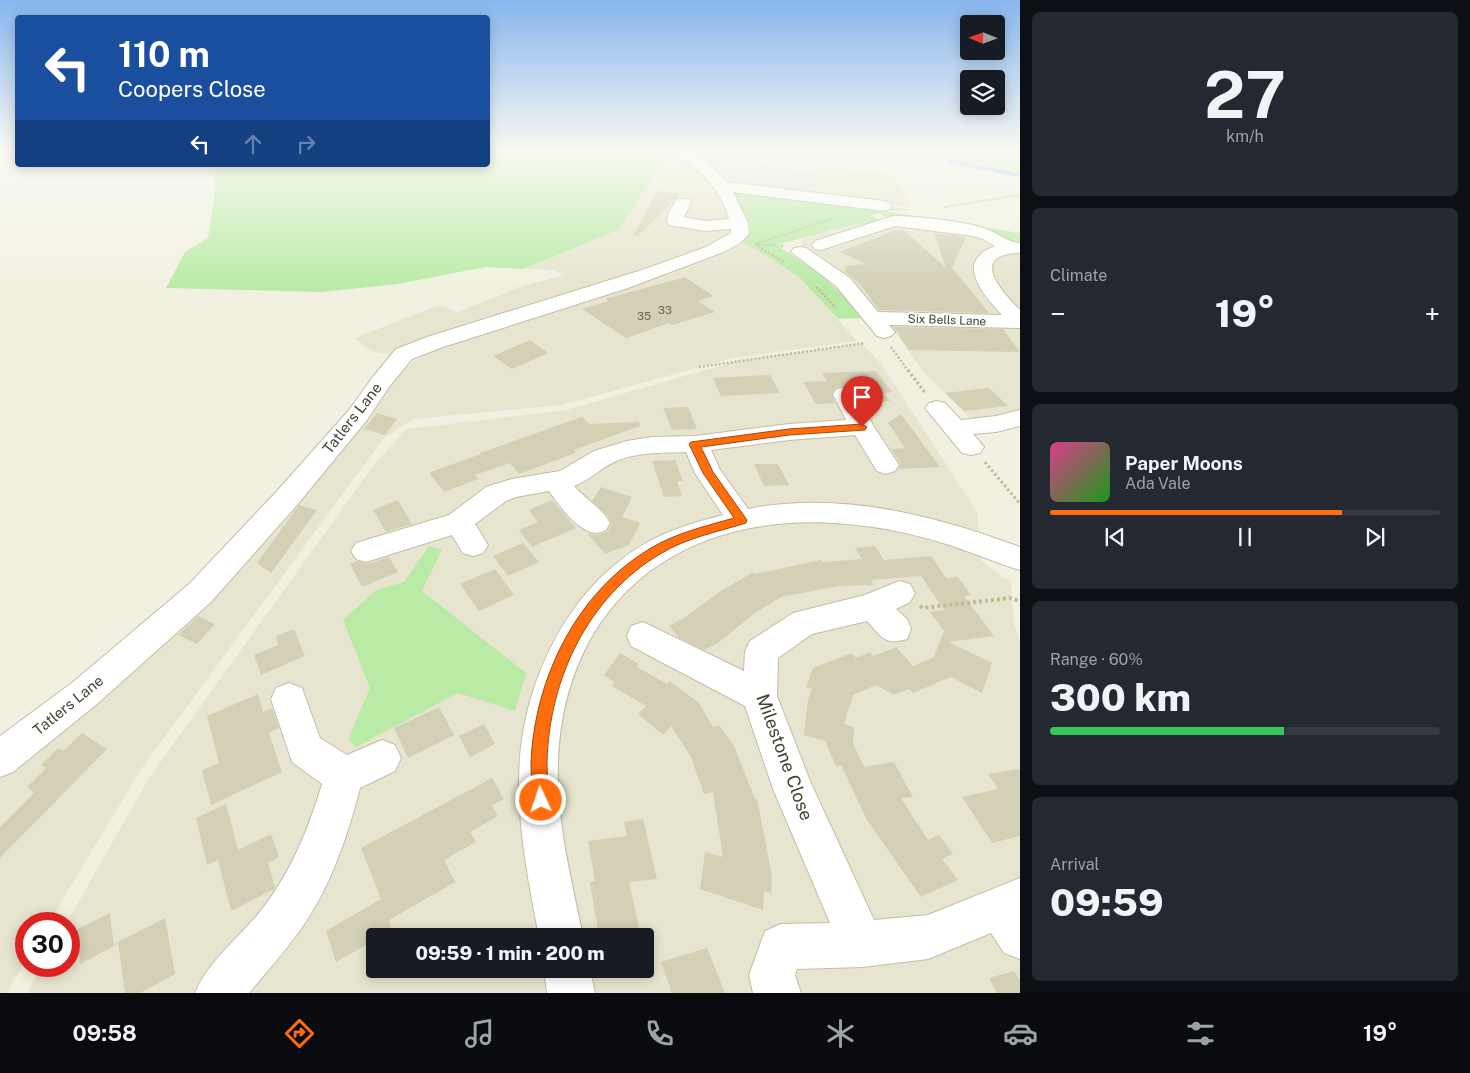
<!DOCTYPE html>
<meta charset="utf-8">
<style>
body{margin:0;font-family:"Public Sans",sans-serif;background:#242831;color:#f1f3f6;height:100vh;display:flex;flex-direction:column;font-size:19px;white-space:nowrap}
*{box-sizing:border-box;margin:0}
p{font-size:16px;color:#9ea1a6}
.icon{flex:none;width:28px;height:28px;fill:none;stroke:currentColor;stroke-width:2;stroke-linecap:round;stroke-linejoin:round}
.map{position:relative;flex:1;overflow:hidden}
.panel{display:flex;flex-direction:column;gap:12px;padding:12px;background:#0d0f14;width:450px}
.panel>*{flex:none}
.hud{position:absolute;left:15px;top:15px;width:475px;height:152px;border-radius:5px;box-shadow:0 2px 12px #0003;background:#1a4fa0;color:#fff;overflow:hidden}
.needle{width:32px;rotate:271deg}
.fabs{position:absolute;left:960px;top:15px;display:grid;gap:10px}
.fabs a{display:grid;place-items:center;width:45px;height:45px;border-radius:5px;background:#171b24;box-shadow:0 2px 12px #0003;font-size:25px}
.speed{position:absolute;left:15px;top:912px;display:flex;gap:10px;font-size:25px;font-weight:700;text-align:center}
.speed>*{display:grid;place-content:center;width:65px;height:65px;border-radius:50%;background:#171b24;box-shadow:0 2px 12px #0003;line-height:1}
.speed .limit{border:8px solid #d22;background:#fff;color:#111}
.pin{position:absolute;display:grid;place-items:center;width:42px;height:42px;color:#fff;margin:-51px -21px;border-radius:50% 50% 50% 0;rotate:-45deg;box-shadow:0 0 5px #0007}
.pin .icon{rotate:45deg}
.me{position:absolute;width:55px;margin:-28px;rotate:357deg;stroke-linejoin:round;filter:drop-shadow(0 0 4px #0008)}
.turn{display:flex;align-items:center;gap:18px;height:105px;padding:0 20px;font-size:22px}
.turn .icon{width:65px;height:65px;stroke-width:2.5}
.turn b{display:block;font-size:35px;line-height:42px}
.lanes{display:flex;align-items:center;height:48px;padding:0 20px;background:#0003;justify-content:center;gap:25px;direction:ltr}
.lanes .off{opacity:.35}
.big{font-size:38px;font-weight:800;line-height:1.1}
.panel .widget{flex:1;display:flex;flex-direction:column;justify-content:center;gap:8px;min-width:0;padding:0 18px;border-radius:8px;background:#242831}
.panel .dial{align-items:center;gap:0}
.dial b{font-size:65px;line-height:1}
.song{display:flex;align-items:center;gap:15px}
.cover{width:60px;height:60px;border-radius:8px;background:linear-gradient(135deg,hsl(330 70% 55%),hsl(120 70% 35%))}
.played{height:5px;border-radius:2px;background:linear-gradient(90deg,#ff6d0c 75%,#363941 75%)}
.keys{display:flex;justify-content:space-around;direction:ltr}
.heat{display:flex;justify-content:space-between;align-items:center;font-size:28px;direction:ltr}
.charge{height:8px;border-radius:4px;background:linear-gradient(90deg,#34c759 60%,#363941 0)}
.trip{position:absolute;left:366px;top:928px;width:288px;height:50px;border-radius:5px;background:#171b24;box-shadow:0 2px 12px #0003;font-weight:800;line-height:50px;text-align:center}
.tab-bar{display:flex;height:80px;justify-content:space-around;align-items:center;background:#090b0e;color:#9ea1a6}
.tab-bar .icon{width:35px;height:35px}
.tab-bar .active{color:#ff6d0c}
.tab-bar b{font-size:22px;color:#f1f3f6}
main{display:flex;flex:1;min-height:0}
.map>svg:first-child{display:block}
.residential{fill:#e7e5cf;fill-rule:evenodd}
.green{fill:#baeba6}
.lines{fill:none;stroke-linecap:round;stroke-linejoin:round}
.stream{stroke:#97b7f6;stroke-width:4}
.building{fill:#d4d0b6}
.minor-casing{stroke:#c1bea6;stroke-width:2}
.path-far3{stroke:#c1bd93;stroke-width:2;stroke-dasharray:1 1;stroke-linecap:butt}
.path-far2{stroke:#c1bd93;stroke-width:2.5;stroke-dasharray:2 2;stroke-linecap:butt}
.path-far1{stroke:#c1bd93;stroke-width:3;stroke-dasharray:2.5 2.5;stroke-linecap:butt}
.path{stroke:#c1bd93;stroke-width:4;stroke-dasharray:3 3;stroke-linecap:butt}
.minor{fill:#fff;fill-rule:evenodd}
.route{fill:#ff6d0c;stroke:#a64708}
.labels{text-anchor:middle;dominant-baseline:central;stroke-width:4;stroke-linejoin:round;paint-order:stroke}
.far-number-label{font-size:11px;fill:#686553}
.far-street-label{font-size:12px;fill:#444132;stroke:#fff}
.street-label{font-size:15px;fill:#444132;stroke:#fff}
.near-street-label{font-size:18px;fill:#444132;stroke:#fff}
</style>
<main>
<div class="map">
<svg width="1020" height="993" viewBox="0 0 1020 993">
<rect width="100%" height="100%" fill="#f2f1e1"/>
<path class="residential" d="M685,149H720L777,167L791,170L842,169L893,175L905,192L911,207L730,185Z
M671,150L697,165L721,196L735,228L730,237L682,258L394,355L371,351L355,338L436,306H444L456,313L519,287L563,275L554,270L523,269L618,230Z
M860,223L879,229L895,223L971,232L1013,254L1020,253V412L973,421L922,370L897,335L803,250L801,242L802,239Z
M741,242L757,250L799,277L857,341L732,358L562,405L413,419L383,439L142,768L48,924H26V960L6,993H0V773L50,732L393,379L421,356L450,341Z
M862,344L882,365L977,512L981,561L1011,582L1014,624L1020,642V993H27L42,966H69V924H66L149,778L376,462L407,429L566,410L740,360ZM375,936H645V969H375Z"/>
<path class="green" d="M488,149L671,150L618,230L523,269L485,267L398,284L321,292L166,288L185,252L208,238L214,201L216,165H488Z
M899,149H1020V172Z
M741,191L913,210L885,211L1020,233V245L889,218L877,213L871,215L879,221L869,226L860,223L776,245L818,272L849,301L862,318L838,319L799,277L757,250L741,242L746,236L733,192Z
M429,546L442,549L422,591L526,673L515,711L458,693L356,747L348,739L370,688L343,620L376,590L404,582Z"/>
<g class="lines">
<path class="stream" d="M949,161L1020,175"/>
</g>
<path class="building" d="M657,191L681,194L637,237L634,235Z
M896,230H904L946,268L934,233L966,237L952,268L989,313L879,310L860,284L843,270L847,269L844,266L866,264L840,252Z
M685,277L713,296L698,301L715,312L672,325L669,323L626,338L582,309L609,301L605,299Z
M894,327L1003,329L1020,352L909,350Z
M530,340L548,353L512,369L493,356Z
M876,371L892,392L884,393L890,401L863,402L854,388L845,385L837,387L832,393L835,403L816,404L803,382L827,381L822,373Z
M770,375L780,393L721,396L713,378Z
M989,388L1008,406L964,411L945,393Z
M688,407L697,429L672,430L663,408Z
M377,413L397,419L385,435L364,429Z
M901,414L940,467L899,469L901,464L891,449L905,448L888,423Z
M582,417L589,424L639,422L640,426L574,450L576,453L519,474L510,463L475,475L478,479L444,492L430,474L431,472L481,454L480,453Z
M675,460L683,481H677L682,496L664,497L652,461Z
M754,464H778L789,485L764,486Z
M601,487L632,497L622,517L640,523L629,545L605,554L587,533L595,535L607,532L612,524L608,516L592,501Z
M398,500L412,524L386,532L373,510Z
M552,500L576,528L532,547L519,530L538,522L529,510Z
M299,505L317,510L271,573L257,563Z
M523,543L539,562L508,576L493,556Z
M875,546L884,560L931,556L946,578L958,577L971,595L964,596L994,636L948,642L992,663L982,693L951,677L913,693L909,689L894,695L876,685L853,695L844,724L854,727L853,743L864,767L894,762L913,797L901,798L928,840L939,835L953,854L942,859L958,880L921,897L867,820L841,765L836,766L825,741L804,735L808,700L812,689L806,687L813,668L852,653L856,658L870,652L873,656L896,647L913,666L934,657L944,631L930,612L944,610L921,576L871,580L873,585L839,586L781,597L755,613L719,642L704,650L679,638L669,626L684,618L722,590L754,572L755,574L821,560L822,562L862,559L855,548Z
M389,557L398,572L362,587L350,564L357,561L367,564Z
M495,569L514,595L479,611L460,584Z
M198,616L215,624L197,644L178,635Z
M294,629L305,656L261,675L254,655L278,645L276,636Z
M620,653L639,664L637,667L667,684L670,681L699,703L713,727L719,725L734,746L755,799H757L772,876L771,893L764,891L763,910L700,889L705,852L723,857L713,792L704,794L691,757L671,726L663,735L638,714L646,706L612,686L614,682L604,675Z
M258,694L263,712L272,708L279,728L269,733L282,772L211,805L202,770L219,763L207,716Z
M439,707L454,735L408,758L394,728Z
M484,724L495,744L470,757L459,736Z
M82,733L107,749L0,858V827L34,793L27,787L46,768L41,765L58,748L64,751Z
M1020,769V836L992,843L962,797L998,789L988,774Z
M492,778L504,799L492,805L498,816L470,832L476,842L444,860L455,882L389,920L392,929L380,936H375V940L336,962L326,931L381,899L361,848Z
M226,804L238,850L271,834L279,857L268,863L275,887L274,889L231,911L218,860L207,865L196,818Z
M643,819L657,879L629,882L641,936H599L590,882L595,881L588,841L627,836L624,822Z
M110,913L114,946L80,964L76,930Z
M165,918L175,974L140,993H125L118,942Z
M707,948L725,993H672L661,962Z
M1014,971L1020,980V993H997L989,978Z"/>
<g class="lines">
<defs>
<path id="minor" d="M8,149H18V155L0,159V151Z
M670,149C675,149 681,148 686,149C699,152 718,172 726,182L884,201L890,203L892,206L890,209L884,211L733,192L748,223L749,234L740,243L726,251L628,288L443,347L412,359L389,387L367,420L297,505L211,602L97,704L13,772L0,777V736L73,682L189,584L277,491L349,410L372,378L396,349L427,337L645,269L706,247L731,233V229L705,231L669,225L667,221L668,214L677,199H689L691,202L684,217L705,221L729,219C723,197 710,179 692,165C685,160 675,156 670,149Z
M893,216C916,216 959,221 981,227C995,231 1008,243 1020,243V253C968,254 1001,291 1020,310V328L889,325L895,332L891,336L884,338L877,336L836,286L791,252L794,248L800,247L806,248L850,278L878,312L1002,315C984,296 953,261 995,246L983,239L974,236L895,226L821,250L815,249L812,245L815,241Z
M845,387L853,389L857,394L874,427L899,465L895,471L886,474L877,471L855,435L789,440L711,450L720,470L748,509C841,491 933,515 1020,547V570C1000,564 981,556 961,549C924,536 885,527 846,524C687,509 565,596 558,761C556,820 571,879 583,936H539C529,886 519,834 519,782C519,689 565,588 648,542C671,529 697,522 723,515L695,473L686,452C661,453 634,452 612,463C599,470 588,481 574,486C585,499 602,508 610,523L606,530C603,531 598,533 595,533C577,531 558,504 549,491L516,497L506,501L475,524L488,545L483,553L473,556L463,553L452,535L366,562L356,559L351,551L356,543L449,515L486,487L512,479L560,471L594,451L627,441L652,437L695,436L789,424L846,420L833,394L837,389Z
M937,401L945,403L961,420L996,416L1020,410V426L996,432L973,434L984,447L980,453L971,455L962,453L925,408L929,403Z
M899,581L910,584L915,593L910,602L896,609L907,619L911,629L907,639C884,646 881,636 867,621L812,634L778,658L777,696L810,781L874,920L928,915L1020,878V959L1004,953L991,933L928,959L862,967L797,969L795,975L801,993H753L749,975L765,931L781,924L830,923L773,789L745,706L631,646L627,636L631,626L643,622L744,671L745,651L750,641L793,613L865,595Z
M289,683L302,688L320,738L347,755L382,740L395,745L401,758L395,771L360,788C348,834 333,880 307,920C290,946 269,969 249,993H195C208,962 237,939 259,913C290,874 308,831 322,784L292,762L271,699L276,688Z
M544,969H590L595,993H547Z"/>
</defs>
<use href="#minor" class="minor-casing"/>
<path class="path-far3" d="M944,207L1020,195
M757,244L783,246
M760,247L755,244L835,218"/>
<path class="path-far2" d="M758,246L784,262
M781,246H783
M816,287L836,308
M891,347L909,372
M699,367L865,343"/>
<path class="path-far1" d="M908,370L926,394
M985,462L1020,504"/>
<path class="path" d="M920,606L923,608L1010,598L1020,601"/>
<use href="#minor" class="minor"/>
</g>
<linearGradient id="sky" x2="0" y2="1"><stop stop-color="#87b5ee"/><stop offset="0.52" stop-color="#f9f9f2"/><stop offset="1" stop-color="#f9f9f2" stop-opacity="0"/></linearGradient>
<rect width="1020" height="288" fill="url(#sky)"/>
<path class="route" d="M862,424L867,427L865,430L789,435L701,447L713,472L747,520L746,523C717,532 686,538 660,554C588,597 549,679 547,762C547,774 548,787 549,800L546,806L541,808L535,806L532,800C532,787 531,774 531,762C535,677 577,592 651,548C676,533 706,526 734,518L703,473L689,444L691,442L789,429Z"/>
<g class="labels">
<g class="far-number-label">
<text x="665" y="310">33</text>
<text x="644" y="316">35</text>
</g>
<g class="far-street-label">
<text transform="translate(947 320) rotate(2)">Six Bells Lane</text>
</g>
<g class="street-label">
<text transform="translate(352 418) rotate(-52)">Tatlers Lane</text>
<text transform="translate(68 705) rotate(-39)">Tatlers Lane</text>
</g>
<g class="near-street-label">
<text transform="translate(785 757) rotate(70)">Milestone Close</text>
</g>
</g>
</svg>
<div class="fabs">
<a><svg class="needle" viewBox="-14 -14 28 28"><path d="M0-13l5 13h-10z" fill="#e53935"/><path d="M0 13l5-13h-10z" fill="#9ea1a6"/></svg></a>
<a><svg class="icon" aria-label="layers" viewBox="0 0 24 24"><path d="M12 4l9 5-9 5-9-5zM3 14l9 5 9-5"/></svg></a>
</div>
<div class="speed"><div class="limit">30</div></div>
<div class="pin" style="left:862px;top:427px;background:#d93025"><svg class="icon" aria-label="arrive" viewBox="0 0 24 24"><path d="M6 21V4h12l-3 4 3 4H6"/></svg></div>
<svg class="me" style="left:541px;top:800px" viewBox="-20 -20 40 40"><circle r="17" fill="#ff6d0c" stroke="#fff" stroke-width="3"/><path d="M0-11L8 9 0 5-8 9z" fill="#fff"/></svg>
<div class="trip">09:59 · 1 min · 200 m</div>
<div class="hud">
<div class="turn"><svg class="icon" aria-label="left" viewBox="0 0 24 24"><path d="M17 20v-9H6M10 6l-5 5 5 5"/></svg><div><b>110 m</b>Coopers Close</div></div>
<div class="lanes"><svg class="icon" aria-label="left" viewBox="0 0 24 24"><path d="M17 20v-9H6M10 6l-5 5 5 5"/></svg><svg class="icon off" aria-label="ahead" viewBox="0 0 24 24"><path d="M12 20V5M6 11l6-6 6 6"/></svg><svg class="icon off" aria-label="right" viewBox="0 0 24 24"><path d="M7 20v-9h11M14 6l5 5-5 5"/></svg></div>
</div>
</div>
<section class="panel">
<div class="widget dial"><b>27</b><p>km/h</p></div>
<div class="widget"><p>Climate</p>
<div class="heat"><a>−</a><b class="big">19°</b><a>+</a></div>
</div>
<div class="widget">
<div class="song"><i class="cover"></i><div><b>Paper Moons</b><p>Ada Vale</p></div></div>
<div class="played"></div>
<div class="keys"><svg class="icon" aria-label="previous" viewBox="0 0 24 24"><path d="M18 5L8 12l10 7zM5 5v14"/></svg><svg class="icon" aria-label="pause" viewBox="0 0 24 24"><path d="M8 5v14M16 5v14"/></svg><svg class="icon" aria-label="next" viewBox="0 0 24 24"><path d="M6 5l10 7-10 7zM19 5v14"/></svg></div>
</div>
<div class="widget"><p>Range · 60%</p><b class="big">300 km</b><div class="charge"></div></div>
<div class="widget"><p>Arrival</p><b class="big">09:59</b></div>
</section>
</main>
<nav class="tab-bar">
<b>09:58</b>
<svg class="icon active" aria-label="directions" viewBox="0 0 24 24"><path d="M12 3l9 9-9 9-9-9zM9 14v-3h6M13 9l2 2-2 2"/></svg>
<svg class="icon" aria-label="music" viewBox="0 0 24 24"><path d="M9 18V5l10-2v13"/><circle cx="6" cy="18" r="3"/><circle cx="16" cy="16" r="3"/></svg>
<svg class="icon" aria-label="phone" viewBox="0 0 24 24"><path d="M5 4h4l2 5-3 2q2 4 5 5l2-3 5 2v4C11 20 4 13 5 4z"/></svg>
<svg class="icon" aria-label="climate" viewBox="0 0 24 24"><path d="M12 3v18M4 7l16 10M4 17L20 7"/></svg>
<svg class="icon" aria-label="car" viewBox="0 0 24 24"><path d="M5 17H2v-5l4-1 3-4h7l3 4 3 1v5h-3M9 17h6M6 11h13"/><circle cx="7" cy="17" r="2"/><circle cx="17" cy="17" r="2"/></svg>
<svg class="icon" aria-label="filters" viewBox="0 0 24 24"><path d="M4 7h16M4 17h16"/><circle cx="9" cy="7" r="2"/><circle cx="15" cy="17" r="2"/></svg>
<b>19°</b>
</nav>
